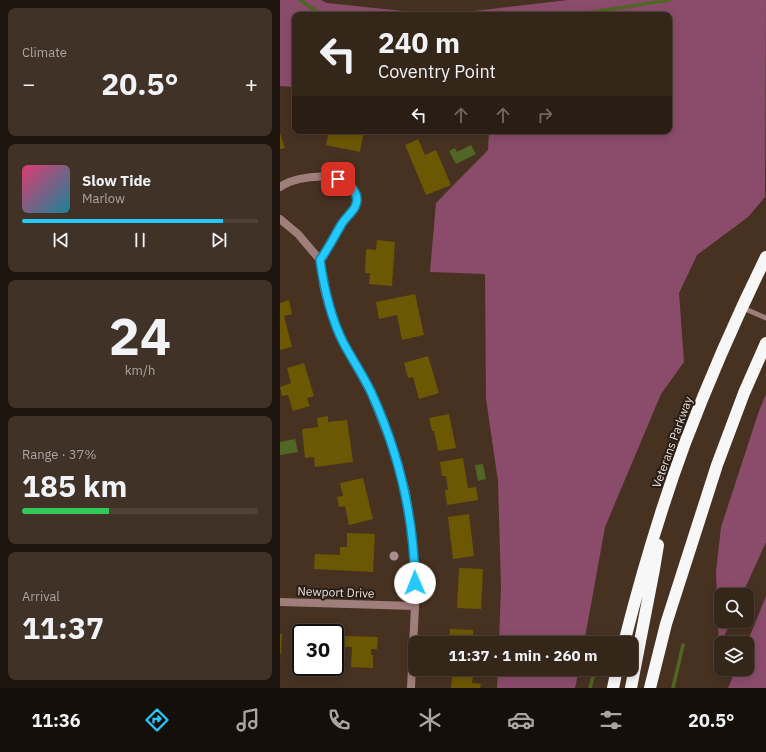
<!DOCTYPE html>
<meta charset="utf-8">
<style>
body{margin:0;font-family:"IBM Plex Sans",sans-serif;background:#403227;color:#f1f3f6;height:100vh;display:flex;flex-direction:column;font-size:15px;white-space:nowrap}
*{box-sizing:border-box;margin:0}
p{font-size:13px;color:#aaa5a2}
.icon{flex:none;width:22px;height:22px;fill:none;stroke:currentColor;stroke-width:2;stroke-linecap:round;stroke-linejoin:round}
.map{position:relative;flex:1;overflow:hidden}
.details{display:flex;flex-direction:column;gap:8px;padding:8px;background:#1d150e;width:280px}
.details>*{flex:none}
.guide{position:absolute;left:12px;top:12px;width:380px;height:122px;border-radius:8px;box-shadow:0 2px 10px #0003,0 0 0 1px #4f4339;background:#35261a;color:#f1f3f6;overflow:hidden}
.tools{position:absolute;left:434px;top:588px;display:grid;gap:8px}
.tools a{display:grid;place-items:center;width:40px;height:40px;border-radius:8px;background:#35261a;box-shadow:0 2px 10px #0003,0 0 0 1px #4f4339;font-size:20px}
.speed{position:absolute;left:12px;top:624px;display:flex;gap:8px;font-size:20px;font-weight:700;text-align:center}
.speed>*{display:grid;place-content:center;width:52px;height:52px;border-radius:50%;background:#35261a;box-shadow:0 2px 10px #0003,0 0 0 1px #4f4339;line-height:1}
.speed .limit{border:2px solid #111;border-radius:6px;background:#fff;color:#111}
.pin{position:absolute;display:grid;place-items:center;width:34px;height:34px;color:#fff;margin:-17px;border-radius:8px;box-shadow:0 2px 6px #0006}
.me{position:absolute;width:44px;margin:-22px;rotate:359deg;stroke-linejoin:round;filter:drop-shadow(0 0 3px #0008)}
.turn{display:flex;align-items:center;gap:14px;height:84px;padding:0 20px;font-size:18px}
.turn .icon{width:52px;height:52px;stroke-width:2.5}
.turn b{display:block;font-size:28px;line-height:34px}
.lanes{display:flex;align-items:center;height:38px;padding:0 20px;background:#0003;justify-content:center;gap:20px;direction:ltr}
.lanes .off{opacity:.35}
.big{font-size:30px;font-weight:800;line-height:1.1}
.details .tile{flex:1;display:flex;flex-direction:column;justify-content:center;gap:6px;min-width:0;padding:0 14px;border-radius:8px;background:#403227}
.details .dial{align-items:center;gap:0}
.dial b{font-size:52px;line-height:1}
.song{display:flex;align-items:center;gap:12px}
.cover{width:48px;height:48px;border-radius:6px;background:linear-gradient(135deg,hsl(340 70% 55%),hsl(190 70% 35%))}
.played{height:4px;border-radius:2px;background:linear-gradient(90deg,#24c9fe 85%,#4f4339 85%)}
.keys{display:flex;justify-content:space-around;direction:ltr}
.heat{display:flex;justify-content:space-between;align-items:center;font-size:22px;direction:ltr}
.charge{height:6px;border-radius:3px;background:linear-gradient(90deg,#34c759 37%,#4f4339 0)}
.trip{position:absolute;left:128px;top:636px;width:230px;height:40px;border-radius:8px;background:#35261a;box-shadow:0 2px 10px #0003,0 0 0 1px #4f4339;font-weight:800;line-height:40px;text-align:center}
.dock{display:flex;height:64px;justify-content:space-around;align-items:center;background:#150f0a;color:#aaa5a2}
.dock .icon{width:28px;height:28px}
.dock .active{color:#24c9fe}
.dock b{font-size:18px;color:#f1f3f6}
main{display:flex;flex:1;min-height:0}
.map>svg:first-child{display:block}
.forest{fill:#8b4c6b}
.water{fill:#506625}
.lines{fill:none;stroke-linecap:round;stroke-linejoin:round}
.stream{stroke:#506625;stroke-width:3.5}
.building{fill:#6c5703}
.lane{stroke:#a07e7b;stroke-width:5}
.street{stroke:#a07e7b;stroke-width:8}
.highway{stroke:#f7f7f7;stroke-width:12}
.tree{fill:#ab8c8e}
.route-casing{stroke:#1783a5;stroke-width:10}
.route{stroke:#24c9fe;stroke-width:7}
.labels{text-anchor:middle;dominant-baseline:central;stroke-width:4;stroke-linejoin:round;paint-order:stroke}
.street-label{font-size:12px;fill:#eddfd5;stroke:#261d16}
</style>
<main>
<section class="details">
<div class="tile"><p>Climate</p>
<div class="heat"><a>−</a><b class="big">20.5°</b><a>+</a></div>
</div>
<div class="tile">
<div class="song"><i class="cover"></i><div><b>Slow Tide</b><p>Marlow</p></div></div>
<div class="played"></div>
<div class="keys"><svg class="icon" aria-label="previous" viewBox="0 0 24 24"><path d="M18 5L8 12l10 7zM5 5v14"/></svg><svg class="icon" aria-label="pause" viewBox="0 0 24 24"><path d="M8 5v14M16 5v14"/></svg><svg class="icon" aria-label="next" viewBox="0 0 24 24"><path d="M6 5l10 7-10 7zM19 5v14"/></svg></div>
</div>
<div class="tile dial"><b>24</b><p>km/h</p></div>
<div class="tile"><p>Range · 37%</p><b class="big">185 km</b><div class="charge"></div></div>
<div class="tile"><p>Arrival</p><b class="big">11:37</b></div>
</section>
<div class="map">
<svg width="486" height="688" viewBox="0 0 486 688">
<rect width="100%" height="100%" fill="#473222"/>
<path class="forest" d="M0,0H41L47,3L161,15L288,0H486L485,197L468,217L417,255L399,293L404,362L381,394L325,527L304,643H219L221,587L218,481L206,399L205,274L150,272L156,203L208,150L209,131H389V15H15V87L0,86Z
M486,394V542L462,595H441V621H451L439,648L436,572L441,527L479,411Z
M486,596V688H448L456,669H467V643Z
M218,669H299L295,688H217Z"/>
<path class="water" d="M191,145L196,154L176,164L169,151L175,148L177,152Z
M15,439L18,452L0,455V442Z
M203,464L206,479L198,481L195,465Z"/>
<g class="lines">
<path class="stream" d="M20,0L42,15
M294,15L389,0
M310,688L315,669
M393,688L403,645"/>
</g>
<path class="building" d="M49,131H84L80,152L46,145Z
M0,133L5,148L0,149Z
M138,139L145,155L156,150L171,185L146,195L125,145Z
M97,240L115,242L112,286L89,284L90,273H85L86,249L96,250Z
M135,294L144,335L122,340L117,315L99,319L96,302Z
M9,300L12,314L4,316L12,347L0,350V303Z
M148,356L159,393L139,399L133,377L128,378L124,363Z
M24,363L34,396L27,398L30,406L13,411L8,395L2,396L0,387L11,383L7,368Z
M169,414L176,448L158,451L154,431H152L149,418Z
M48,416V422L67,420L73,462L35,467L34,457L25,458L22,429L38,427L37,418Z
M183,458L188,488L196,487L198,500L167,505L165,490H168L166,476H162L160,462Z
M83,478L93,519L69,525L65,506L59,507L57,497L63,496L60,483Z
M189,514L194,556L173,559L168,517Z
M67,533L95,534L93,572L34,569L35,554L60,555V547H67Z
M179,568L203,569L201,609L177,608Z
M170,629L193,630V641L201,642V643H169Z
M0,634H2L1,654H0Z
M20,636H21V658H20Z
M65,636L98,637L97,649H91V655H93V668L71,667L72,647H65Z
M172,675L193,676L192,683L201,684L200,688H171Z"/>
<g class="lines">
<path class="lane" d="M463,308L486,318"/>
<path class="street" d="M0,187C17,174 76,168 76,199C76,201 76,204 76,206C74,211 68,215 64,220C55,233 49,247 40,260
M0,219L18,234L40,260L44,289L49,307L62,341L91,393L116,456L126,493L133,541L134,562L135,606L131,688
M0,602L135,606"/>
<path class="highway" d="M344,643C361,576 381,508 405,443C429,380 456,318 486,257
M333,688L337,669
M351,688L374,569L378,545
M370,688L386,624L437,465L464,393L486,343"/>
</g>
<circle class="tree" cx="114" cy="556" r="4.5"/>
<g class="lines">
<defs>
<path id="route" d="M58,179C68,183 82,193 75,207C71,214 65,218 61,225C54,237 48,249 40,260C44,288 50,316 63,342C72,359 83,375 91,392C119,453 134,517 135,583"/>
</defs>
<use href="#route" class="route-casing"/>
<use href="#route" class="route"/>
</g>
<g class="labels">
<g class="street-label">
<text transform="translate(392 442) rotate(-70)">Veterans Parkway</text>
<text transform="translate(56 592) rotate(2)">Newport Drive</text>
</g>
</g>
</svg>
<div class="tools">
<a><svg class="icon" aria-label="search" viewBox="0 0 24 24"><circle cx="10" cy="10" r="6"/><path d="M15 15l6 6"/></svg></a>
<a><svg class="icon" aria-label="layers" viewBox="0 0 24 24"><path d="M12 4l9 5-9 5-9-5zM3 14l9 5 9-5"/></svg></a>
</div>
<div class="speed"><div class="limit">30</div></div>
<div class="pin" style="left:58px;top:179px;background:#d93025"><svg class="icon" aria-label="arrive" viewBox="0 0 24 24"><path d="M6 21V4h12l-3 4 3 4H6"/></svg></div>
<svg class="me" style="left:135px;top:583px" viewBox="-20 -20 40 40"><circle r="19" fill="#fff"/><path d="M0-13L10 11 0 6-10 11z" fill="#24c9fe"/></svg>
<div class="trip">11:37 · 1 min · 260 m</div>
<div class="guide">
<div class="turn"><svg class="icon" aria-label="left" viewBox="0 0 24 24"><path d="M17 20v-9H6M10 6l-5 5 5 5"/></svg><div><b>240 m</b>Coventry Point</div></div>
<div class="lanes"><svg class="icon" aria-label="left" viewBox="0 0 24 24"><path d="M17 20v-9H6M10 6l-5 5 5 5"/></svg><svg class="icon off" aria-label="ahead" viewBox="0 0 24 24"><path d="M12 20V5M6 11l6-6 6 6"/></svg><svg class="icon off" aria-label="ahead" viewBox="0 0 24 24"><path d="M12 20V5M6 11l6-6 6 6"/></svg><svg class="icon off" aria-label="right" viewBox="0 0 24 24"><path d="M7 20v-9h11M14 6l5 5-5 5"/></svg></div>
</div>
</div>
</main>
<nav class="dock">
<b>11:36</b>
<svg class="icon active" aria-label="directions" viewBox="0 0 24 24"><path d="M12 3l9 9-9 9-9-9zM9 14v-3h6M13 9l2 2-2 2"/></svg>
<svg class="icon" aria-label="music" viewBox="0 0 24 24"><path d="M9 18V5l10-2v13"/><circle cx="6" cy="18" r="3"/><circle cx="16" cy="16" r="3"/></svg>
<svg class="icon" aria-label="phone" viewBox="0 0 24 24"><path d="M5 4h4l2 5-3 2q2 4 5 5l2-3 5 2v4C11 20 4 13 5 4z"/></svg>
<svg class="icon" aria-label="climate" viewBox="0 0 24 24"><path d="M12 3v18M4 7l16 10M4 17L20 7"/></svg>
<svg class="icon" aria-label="car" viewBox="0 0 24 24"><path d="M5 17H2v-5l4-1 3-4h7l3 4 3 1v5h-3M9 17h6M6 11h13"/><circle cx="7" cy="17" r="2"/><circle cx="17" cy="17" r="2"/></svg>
<svg class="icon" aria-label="filters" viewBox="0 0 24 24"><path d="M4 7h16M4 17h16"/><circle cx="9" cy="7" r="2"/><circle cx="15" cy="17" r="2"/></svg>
<b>20.5°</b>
</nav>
